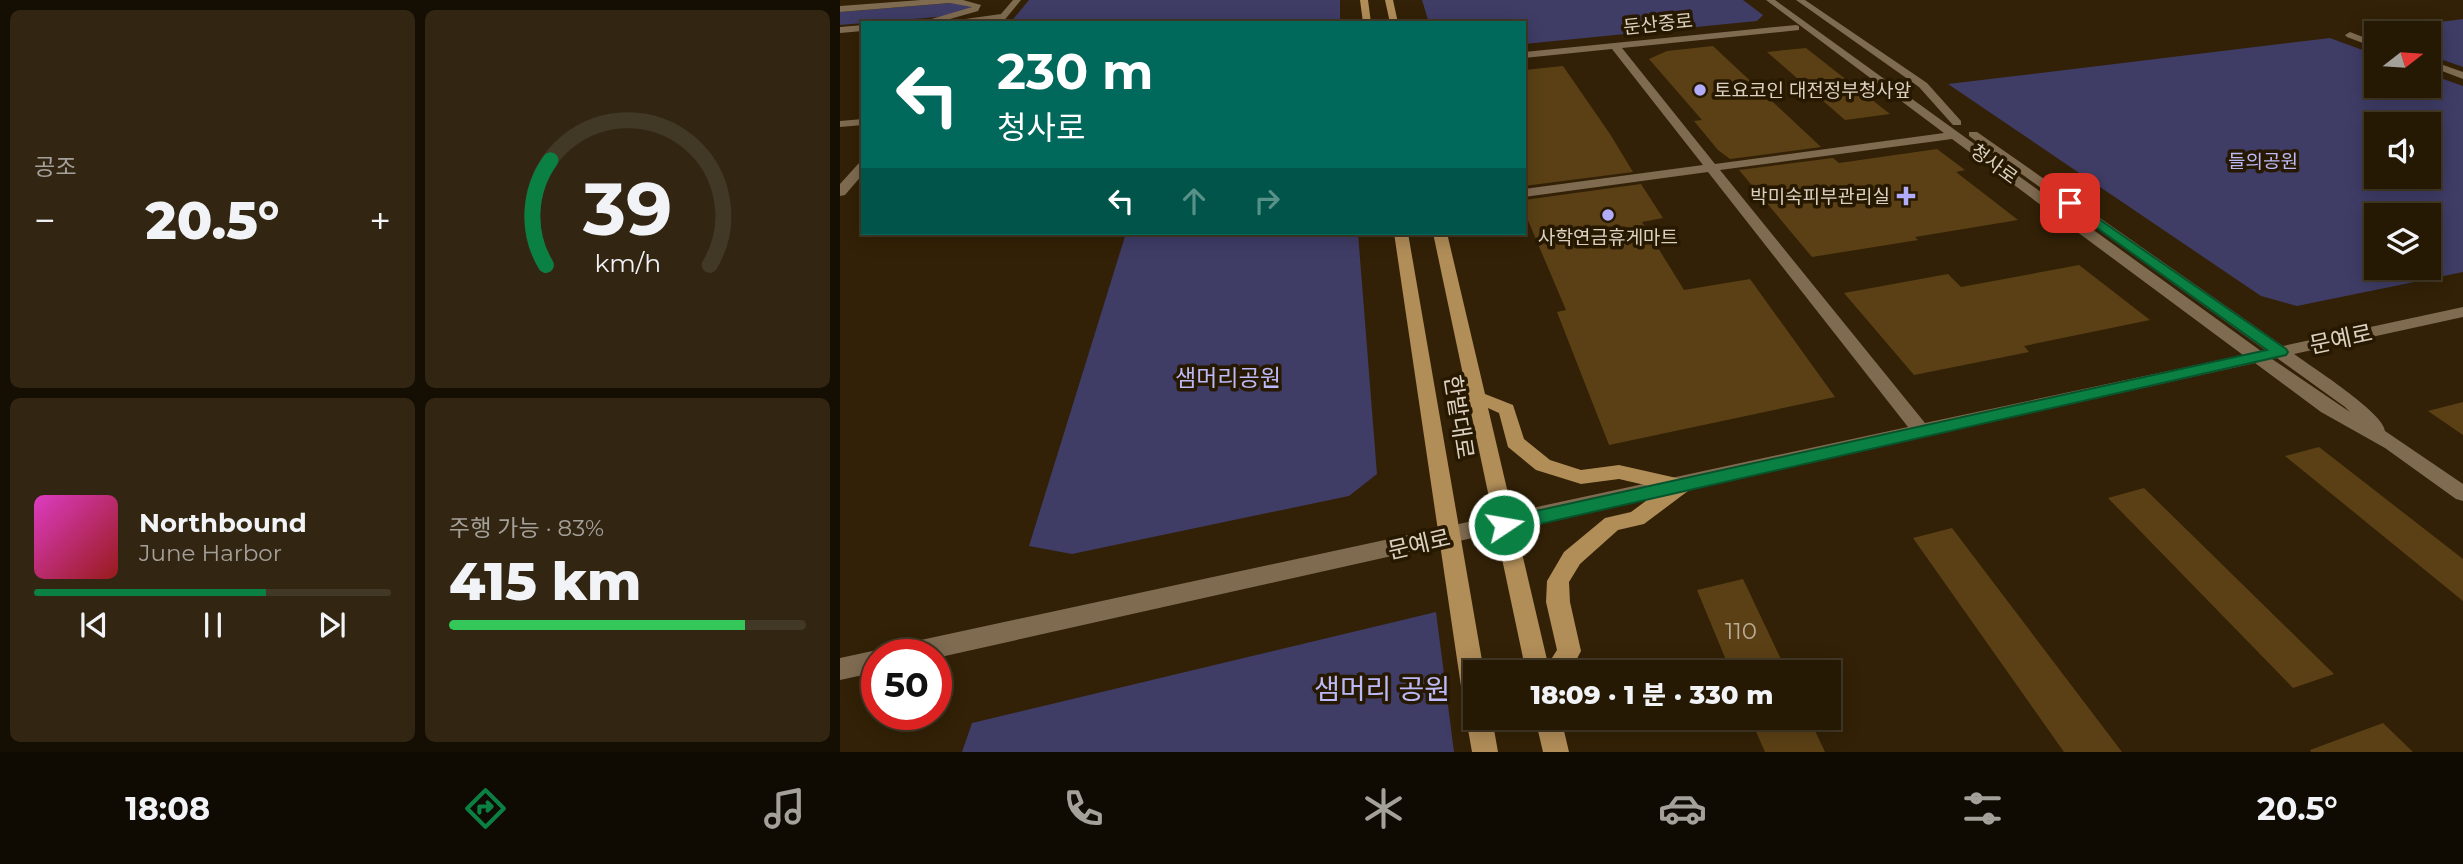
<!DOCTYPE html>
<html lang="ko">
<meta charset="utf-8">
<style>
body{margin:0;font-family:Montserrat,"Noto Sans KR",sans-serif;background:#322613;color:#f1f3f6;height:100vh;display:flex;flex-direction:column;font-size:26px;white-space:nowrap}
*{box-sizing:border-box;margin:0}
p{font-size:23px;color:#a4a09a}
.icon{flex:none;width:38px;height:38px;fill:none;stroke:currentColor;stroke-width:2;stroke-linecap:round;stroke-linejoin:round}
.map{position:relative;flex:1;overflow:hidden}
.panel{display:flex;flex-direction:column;gap:10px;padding:10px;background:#150e02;width:840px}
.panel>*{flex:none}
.banner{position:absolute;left:21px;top:21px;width:665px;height:214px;border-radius:0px;box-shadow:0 4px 18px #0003,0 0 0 2px #423826;background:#00695c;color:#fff;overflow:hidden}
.needle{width:46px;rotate:73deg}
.buttons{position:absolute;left:1524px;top:21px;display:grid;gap:14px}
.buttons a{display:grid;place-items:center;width:77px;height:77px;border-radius:0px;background:#261904;box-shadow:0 4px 18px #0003,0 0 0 2px #423826;font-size:35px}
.speed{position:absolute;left:21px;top:639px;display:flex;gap:14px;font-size:35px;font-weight:700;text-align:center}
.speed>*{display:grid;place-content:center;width:91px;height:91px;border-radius:50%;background:#261904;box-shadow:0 4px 18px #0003,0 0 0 2px #423826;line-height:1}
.speed .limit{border:10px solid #d22;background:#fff;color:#111}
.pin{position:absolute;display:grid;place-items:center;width:60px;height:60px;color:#fff;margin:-30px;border-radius:14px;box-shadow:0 4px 10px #0006}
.me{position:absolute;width:77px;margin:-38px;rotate:78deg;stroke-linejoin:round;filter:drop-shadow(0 0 5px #0008)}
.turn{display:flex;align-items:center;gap:24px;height:147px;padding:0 21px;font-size:32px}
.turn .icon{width:91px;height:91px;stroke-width:2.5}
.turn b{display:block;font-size:49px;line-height:60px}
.lanes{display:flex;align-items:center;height:66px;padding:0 21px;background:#0003;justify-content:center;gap:35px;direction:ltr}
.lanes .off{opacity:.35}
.big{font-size:52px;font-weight:800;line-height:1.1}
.panel .tile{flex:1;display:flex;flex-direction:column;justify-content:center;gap:10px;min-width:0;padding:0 24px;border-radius:10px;background:#322613}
.panel .dial{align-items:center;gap:0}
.dial svg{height:182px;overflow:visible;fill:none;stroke:#423826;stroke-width:7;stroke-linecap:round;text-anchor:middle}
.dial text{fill:#f1f3f6;stroke:none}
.song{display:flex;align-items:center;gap:21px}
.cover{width:84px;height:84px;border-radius:10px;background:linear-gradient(135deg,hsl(310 70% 55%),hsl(0 70% 35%))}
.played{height:7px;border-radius:4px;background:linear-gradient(90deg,#0b8043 65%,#423826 65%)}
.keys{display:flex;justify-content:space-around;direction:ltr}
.heat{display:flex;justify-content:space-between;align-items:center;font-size:38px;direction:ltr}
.charge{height:10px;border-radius:5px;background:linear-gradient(90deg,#34c759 83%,#423826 0)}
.panel .tiles{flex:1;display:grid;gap:10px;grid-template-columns:repeat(2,1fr)}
.trip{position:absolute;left:623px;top:660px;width:378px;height:70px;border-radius:0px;background:#261904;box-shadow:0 4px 18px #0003,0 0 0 2px #423826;font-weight:800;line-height:70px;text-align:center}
.tabs{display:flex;height:112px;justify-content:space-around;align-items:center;background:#0f0a02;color:#a4a09a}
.tabs .icon{width:49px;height:49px}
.tabs .active{color:#0b8043}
.tabs b{font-size:32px;color:#f1f3f6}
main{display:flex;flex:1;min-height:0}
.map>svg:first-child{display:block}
.green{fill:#3f3c66;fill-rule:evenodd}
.building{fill:#5b4015}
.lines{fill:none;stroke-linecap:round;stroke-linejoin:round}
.street{fill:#7f6b50;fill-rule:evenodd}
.secondary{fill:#7f6b50;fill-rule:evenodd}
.primary{fill:#b18d58;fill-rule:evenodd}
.route{fill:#0b8043;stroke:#07532c;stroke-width:2}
.poi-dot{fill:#b1adfa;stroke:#271800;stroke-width:2.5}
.labels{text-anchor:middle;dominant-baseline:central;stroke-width:7;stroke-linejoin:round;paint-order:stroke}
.far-street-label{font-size:19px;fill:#dbd0c1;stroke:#271800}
.far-poi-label{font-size:19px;fill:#dbd0c1;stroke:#271800;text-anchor:start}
.far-park-label{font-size:19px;fill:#bbb9f7;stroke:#271800}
.street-label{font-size:23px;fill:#dbd0c1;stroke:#271800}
.park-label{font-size:23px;fill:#bbb9f7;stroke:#271800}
.near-number-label{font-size:23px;fill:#bbac96}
.near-park-label{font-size:28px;fill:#bbb9f7;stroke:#271800}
</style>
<main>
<section class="panel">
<div class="tiles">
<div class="tile"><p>공조</p>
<div class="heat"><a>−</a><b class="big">20.5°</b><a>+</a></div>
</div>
<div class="tile dial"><svg viewBox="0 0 100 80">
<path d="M14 69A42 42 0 1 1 86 69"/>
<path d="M14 69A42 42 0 0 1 16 23" stroke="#0b8043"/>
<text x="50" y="56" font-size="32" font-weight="700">39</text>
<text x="50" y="72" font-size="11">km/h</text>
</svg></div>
<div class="tile">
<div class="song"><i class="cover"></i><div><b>Northbound</b><p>June Harbor</p></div></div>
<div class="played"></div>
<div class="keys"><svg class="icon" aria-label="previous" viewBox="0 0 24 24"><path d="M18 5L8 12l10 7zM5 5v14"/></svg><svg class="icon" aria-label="pause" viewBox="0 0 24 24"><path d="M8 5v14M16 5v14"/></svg><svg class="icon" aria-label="next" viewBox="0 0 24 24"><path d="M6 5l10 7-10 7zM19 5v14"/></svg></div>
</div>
<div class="tile"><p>주행 가능 · 83%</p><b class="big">415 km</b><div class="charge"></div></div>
</div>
</section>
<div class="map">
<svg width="1623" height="752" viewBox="0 0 1623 752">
<rect width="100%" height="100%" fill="#322106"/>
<path class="green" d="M189,0H500V23H170Z
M582,0H903L923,15L917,21L684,44V23H589Z
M112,3L131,6L130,9L109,16L0,25V12Z
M1623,19V67L1589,55V33H1536V36L1523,32Z
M1490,38L1536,55V86H1589V74L1623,86V272L1457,306L1421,296L1108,84ZM1536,124H1589V177H1536ZM1536,215H1589V268H1536Z
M286,233H518L537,474L509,496L232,554L189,546Z
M596,612L614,752H122L132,723Z"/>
<path class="building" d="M873,46L981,147L890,159L878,150L854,121L862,120L809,59L827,51Z
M966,48L1050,114L1005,120L927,52Z
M723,66L770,134L793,172L684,186V70Z
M1097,149L1125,170L1116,172L1178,220L1075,237L1078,240L972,257L899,170L993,158L999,163Z
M801,184L823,218L802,222L844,290L910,279L995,397L769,445L717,312L726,310L684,211V200Z
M1239,265L1310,320L1184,346L1189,352L1074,375L1004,293L1108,274L1121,287Z
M1623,402V435L1588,411Z
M1479,447L1623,559V601L1445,456Z
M1304,488L1494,674L1453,688L1268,498Z
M1112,528L1282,752H1224L1073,538Z
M903,579L947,672H891L857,590Z
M910,718H969L985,752H925Z
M1543,723L1573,752H1471L1470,750Z"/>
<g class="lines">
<path class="street" d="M1510,32L1536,42V48L1507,37L1505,35Z
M1589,60L1623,72V79L1589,66Z"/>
<path class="secondary" d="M81,0H123L141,5L138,11L96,23H78L132,7L110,3L0,12V6Z
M173,0H181L162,23H153L156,19L122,23L118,20L161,14Z
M926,0H935L1421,351L1425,350L1129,136V132H1137L1443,346L1623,307V317L1454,354C1472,367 1544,413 1545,431L1623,484V501L1616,499L1545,448L1481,412L1415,363L96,658V654H55L58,646L67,643L1068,427L868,172L684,197V189L863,165L772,49L684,58V52L956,25L959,26V30L782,48L875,164L1104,133ZM1112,139L1403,355L1085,423L880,170ZM1437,358L1505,407L1510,412L1432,359Z
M956,0H965L1087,83L1121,121V125H1113L1079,87Z
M23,25V31L0,33V27Z
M23,119V125L0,127V121Z
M23,162V174L5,195L0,196V184L19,163Z
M37,650L46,654H37V672L0,680V658Z"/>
<path class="primary" d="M520,0H528L531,23H523Z
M545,0H553L558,23H550Z
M554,233H568L644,672H635V704L626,701L622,693Z
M593,233H607L645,394L673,405L684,439L710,460L741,470L779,465L841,479L848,481L851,486L848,491L804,524L778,530L740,564L729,582L730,602L741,651L730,672H686ZM648,408L659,413L668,447L696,470L741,484L779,479L822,489L791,512L765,518L724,552L707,581L706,602L717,650L708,664Z
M635,707V718H652L658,752H632L626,718L630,709Z
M695,718H721L729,752H703Z"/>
</g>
<path class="route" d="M1230,199L1446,349L1448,352L1446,355L664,532L657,530L655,525L657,520L664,518L1427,350L1225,205V200Z"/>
<g class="poi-dot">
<circle cx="860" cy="90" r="7"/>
<path d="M1062.5 185.5h7v7h7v7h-7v7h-7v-7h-7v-7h7z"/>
<circle cx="768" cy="215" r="7"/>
</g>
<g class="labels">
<g class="far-street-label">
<text transform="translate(818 24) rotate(-6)">둔산중로</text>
<text transform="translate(1154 164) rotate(36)">청사로</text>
</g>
<g class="far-poi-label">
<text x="874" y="90">토요코인 대전정부청사앞</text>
<text x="1050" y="196" text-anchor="end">박미숙피부관리실</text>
<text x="768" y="237" text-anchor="middle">사학연금휴게마트</text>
</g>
<g class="far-park-label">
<text x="1423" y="161">들의공원</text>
</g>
<g class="street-label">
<text transform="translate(1501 339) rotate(-12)">문예로</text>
<text transform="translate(619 417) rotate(81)">한밭대로</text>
<text transform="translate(579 544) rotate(-13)">문예로</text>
</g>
<g class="park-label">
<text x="388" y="378">샘머리공원</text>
</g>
<g class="near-number-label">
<text x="901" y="631">110</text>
</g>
<g class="near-park-label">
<text x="542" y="689">샘머리 공원</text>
</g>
</g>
</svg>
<div class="buttons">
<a><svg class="needle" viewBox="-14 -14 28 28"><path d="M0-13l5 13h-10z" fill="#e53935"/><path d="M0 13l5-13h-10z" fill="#a4a09a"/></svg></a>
<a><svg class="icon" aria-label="sound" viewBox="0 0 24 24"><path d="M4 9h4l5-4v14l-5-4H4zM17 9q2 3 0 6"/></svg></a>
<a><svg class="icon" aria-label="layers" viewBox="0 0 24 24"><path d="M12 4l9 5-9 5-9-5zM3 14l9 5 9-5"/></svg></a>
</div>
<div class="speed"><div class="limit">50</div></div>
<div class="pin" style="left:1230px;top:203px;background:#d93025"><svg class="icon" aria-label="arrive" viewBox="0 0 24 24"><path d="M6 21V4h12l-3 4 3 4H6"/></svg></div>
<svg class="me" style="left:664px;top:525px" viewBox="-20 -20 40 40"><circle r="17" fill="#0b8043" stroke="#fff" stroke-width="3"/><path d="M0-11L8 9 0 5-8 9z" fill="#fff"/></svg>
<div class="trip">18:09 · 1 분 · 330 m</div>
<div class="banner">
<div class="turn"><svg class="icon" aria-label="left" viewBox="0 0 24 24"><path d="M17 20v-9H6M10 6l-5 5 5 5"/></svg><div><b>230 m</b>청사로</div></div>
<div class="lanes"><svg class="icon" aria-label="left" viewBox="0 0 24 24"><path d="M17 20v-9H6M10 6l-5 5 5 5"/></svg><svg class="icon off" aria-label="ahead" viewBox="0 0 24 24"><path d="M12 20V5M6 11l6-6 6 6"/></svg><svg class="icon off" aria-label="right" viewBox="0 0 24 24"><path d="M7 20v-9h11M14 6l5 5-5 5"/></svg></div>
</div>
</div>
</main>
<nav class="tabs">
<b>18:08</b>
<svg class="icon active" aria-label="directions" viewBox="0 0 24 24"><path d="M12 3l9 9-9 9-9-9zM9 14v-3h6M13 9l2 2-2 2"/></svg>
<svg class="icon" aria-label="music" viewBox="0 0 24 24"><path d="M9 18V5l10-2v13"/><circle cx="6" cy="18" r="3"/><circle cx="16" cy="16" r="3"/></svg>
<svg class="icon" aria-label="phone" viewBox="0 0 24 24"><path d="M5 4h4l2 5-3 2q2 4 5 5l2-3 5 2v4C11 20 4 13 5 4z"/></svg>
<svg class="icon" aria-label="climate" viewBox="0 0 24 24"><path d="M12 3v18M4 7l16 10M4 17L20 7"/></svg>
<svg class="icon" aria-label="car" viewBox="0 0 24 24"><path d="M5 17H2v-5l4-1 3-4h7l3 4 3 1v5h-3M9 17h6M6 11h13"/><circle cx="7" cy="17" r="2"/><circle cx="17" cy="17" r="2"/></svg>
<svg class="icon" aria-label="filters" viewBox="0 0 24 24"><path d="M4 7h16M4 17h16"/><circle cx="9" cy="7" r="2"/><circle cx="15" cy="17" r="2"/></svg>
<b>20.5°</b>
</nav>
